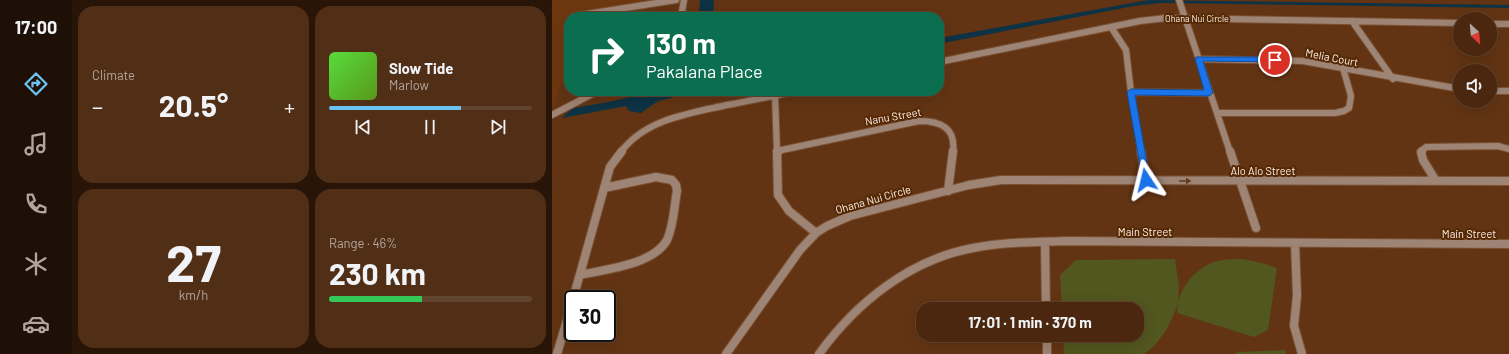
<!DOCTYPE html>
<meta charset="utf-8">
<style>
body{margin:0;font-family:Barlow,sans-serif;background:#512f17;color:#f1f3f6;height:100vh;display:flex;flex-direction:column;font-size:15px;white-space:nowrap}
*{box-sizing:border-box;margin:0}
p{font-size:13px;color:#b2a59e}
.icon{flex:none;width:22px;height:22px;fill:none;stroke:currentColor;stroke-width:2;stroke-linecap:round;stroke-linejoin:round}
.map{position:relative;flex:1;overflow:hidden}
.sheet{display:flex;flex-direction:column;gap:6px;padding:6px;background:#291508;width:480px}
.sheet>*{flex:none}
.top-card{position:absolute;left:12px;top:12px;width:380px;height:84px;border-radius:16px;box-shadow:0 4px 16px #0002,0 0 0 1px #61442e;background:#0b6e4f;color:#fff;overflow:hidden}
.needle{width:26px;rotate:154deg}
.buttons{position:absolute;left:901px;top:12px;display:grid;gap:8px}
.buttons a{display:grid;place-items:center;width:44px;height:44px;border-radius:50%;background:#4a270e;box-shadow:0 4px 16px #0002,0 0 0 1px #61442e;font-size:20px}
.speed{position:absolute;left:12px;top:290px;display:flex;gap:8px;font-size:20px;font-weight:700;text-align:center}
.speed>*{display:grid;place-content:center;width:52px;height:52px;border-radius:50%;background:#4a270e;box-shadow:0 4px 16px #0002,0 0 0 1px #61442e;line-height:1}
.speed .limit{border:2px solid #111;border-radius:6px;background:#fff;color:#111}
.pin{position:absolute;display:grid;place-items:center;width:34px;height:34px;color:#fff;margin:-17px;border:2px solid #fff;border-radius:50%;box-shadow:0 1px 4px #0007}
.me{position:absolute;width:44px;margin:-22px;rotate:350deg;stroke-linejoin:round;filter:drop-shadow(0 0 3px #0008)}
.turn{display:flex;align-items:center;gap:14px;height:84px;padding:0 16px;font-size:18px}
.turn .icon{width:52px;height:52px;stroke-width:2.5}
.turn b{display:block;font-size:28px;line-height:34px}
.big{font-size:30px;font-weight:700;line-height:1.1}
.sheet .card{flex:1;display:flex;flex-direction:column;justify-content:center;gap:6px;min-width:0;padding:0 14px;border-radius:16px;background:#512f17}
.sheet .dial{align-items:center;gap:0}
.dial b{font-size:52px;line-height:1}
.song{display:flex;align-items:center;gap:12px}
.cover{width:48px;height:48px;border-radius:6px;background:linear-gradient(135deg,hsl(110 70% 55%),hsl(90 70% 35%))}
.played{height:4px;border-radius:2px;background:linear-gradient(90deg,#6bc3f2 65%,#61442e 65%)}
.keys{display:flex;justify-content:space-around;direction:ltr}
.heat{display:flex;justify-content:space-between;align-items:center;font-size:22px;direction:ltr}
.charge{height:6px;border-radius:3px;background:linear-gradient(90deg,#34c759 46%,#61442e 0)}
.sheet .tiles{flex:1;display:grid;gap:6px;grid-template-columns:repeat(2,1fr)}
.trip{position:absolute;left:364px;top:302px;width:228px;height:40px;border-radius:16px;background:#4a270e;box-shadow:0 4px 16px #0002,0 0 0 1px #61442e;font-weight:700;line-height:40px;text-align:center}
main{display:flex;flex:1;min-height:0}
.dock{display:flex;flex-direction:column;width:72px;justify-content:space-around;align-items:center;background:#1e1006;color:#b2a59e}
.dock .icon{width:28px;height:28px}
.dock .selected{color:#6bc3f2}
.dock b{font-size:18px;color:#f1f3f6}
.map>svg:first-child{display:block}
.built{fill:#6d3810}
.green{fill:#52561f}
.water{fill:#0d3345}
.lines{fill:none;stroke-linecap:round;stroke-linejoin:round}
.minor-far1-casing{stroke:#7b5235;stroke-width:8}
.minor-casing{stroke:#7b5235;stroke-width:10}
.minor-far1{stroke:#9e8474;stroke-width:6}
.minor{stroke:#9e8474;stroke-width:8}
.oneway{fill:#643b1b}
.route{fill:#1a73e8;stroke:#114b97}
.labels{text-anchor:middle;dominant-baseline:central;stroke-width:4;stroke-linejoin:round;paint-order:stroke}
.far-street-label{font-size:9px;fill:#fcf0e9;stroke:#562905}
.street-label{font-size:11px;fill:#fcf0e9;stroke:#562905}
</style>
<main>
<nav class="dock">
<b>17:00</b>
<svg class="icon selected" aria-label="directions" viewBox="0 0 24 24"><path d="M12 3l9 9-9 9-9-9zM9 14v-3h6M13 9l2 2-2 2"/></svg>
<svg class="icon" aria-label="music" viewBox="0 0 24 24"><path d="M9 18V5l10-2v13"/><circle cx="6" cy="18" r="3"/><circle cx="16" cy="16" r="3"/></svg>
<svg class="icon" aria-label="phone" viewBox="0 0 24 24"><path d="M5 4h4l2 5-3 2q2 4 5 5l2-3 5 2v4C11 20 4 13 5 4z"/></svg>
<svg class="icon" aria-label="climate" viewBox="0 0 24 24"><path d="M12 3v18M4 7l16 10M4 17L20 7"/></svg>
<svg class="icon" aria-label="car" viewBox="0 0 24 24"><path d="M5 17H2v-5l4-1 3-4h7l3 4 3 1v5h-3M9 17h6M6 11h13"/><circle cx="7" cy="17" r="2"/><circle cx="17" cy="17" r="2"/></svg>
</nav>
<section class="sheet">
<div class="tiles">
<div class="card"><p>Climate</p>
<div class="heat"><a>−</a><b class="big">20.5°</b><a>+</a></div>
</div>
<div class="card">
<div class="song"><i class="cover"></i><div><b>Slow Tide</b><p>Marlow</p></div></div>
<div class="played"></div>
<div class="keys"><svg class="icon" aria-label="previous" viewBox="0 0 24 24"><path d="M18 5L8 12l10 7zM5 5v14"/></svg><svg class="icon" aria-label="pause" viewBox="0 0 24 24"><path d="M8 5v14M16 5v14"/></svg><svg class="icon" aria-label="next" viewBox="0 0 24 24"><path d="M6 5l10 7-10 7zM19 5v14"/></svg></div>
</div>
<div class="card dial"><b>27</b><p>km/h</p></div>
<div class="card"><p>Range · 46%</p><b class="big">230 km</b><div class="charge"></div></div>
</div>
</section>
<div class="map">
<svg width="957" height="354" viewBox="0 0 957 354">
<rect width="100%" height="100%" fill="#623413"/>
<path class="built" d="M0,0H123L122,4L34,17H17V63L0,110Z"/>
<path class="green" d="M623,259L627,287L626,301C643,254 684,252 725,268L716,330L702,337L625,313L626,303C619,323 610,342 592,354H512L511,335H585V309H510L508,275L524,260Z
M733,350L734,354H682L686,352Z"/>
<path class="water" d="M148,0H162L161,17H147Z
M596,0L957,5V8L609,3L582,6L387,44V38Z
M100,91H132L119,98L106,101L89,113L77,111L74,106L10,118L16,112L22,108L62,101Z"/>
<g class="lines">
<defs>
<path id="minor-far1" d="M627,0L678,152
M22,16L124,0
M129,17L132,0
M800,21L841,79
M938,24H957
M559,27L574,50L579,92
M647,59L751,61L908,89
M387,62L588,21L614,18L908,23
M938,91H957
M223,95L225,152
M665,113H783L792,111L797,108L799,96L791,68
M0,115L46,91
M225,151L367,121C389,121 404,128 401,152
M69,152C93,119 139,113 175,105C198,101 221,96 244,91
M589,152L579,92L657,93
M869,152L874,147L946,146L957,149"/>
<path id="minor" d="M225,151L226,195L237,211L264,233
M225,151H227
M589,151L594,180
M678,151L704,228
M870,151L869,152L871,160L884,181
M396,191L401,151
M493,243L494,309
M743,243L745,295L742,326L750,354
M28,275C54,269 101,265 115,240C122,225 122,206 125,191L124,185L120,180L104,177L52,188
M21,299L58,167L70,151
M495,335V354
M5,354L21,300
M174,354L248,250L264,233L275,226L298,216L417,185L449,180L957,181
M267,354C304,303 357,260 421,248C452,242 483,242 514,241L957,244"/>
</defs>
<use href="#minor-far1" class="minor-far1-casing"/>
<use href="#minor" class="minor-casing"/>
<use href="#minor-far1" class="minor-far1"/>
<use href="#minor" class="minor"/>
</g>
<defs><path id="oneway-solid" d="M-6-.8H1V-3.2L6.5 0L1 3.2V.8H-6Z"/></defs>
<use class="oneway" href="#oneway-solid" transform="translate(633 181)"/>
<path class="route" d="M644,57H723L726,60L723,62L651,61L661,93L657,96L583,95L598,180L594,184L591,183L575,92L579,89L652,90L643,59Z"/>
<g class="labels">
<g class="far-street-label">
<text x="645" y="18">Ohana Nui Circle</text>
</g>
<g class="street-label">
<text transform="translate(780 57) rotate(11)">Melia Court</text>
<text transform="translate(341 116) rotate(-10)">Nanu Street</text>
<text x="711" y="170">Alo Alo Street</text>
<text transform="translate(321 199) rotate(-16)">Ohana Nui Circle</text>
<text x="593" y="231">Main Street</text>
<text x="917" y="233">Main Street</text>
</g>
</g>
</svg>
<div class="buttons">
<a><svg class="needle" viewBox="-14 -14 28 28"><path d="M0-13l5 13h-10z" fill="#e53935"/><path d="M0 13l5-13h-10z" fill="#b2a59e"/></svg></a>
<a><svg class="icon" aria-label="sound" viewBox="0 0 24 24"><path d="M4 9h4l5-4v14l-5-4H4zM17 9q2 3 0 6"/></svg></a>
</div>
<div class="speed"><div class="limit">30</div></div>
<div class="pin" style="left:723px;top:60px;background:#d93025"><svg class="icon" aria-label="arrive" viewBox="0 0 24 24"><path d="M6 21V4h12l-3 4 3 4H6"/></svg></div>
<svg class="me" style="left:594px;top:180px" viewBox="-20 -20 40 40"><path d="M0-17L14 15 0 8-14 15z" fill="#1a73e8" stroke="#fff" stroke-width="4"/></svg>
<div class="trip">17:01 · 1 min · 370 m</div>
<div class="top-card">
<div class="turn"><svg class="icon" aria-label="right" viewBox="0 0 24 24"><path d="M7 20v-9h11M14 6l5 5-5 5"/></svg><div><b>130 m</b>Pakalana Place</div></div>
</div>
</div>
</main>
